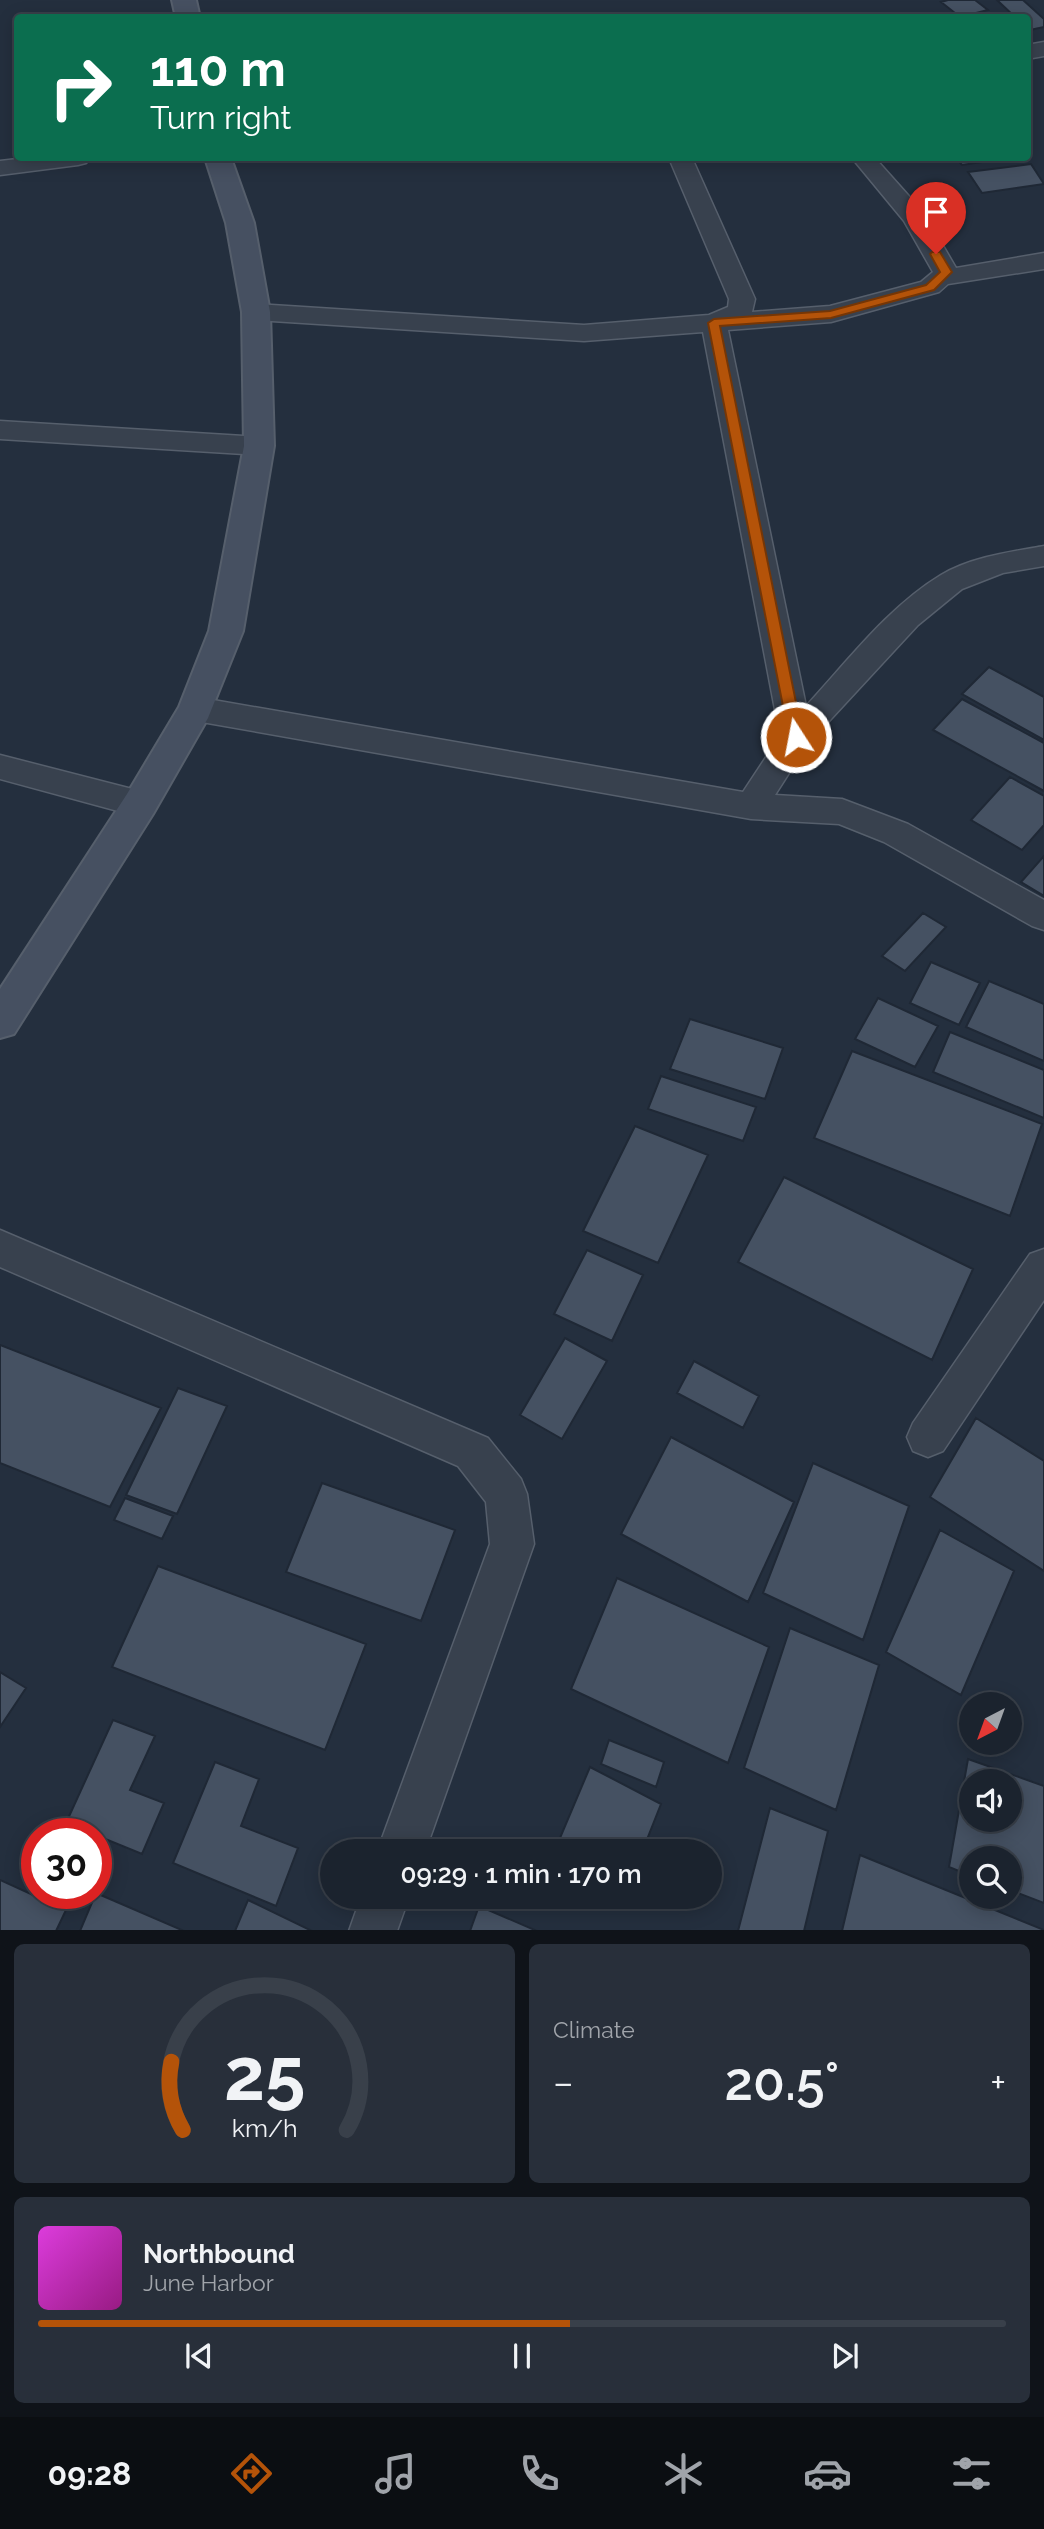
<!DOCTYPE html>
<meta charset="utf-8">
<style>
body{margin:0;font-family:Raleway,sans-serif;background:#282f3a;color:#f1f3f6;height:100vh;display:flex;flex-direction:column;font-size:26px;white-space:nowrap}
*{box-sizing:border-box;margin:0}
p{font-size:23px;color:#a0a4aa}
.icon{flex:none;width:38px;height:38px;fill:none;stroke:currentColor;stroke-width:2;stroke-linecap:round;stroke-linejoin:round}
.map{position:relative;height:1930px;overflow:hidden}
.details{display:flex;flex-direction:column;gap:14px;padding:14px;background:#0f1319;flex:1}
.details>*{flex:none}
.guide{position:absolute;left:14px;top:14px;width:1017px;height:147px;border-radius:7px;box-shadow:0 4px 18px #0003,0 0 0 2px #39404a;background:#0b6e4f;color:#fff;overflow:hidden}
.needle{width:46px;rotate:221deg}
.tools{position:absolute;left:959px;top:1692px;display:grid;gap:14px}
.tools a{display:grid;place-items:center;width:63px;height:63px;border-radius:50%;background:#1b232e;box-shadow:0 4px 18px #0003,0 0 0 2px #39404a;font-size:35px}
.speed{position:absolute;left:21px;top:1818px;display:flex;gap:14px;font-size:35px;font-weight:700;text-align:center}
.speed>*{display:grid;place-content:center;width:91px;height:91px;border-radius:50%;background:#1b232e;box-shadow:0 4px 18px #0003,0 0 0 2px #39404a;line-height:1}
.speed .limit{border:10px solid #d22;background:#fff;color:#111}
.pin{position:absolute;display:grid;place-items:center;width:60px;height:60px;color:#fff;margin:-72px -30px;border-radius:50% 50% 50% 0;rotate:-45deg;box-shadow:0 0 7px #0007}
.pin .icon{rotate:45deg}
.me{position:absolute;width:77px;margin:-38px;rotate:349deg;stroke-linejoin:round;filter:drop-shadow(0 0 5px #0008)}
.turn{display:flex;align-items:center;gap:24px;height:147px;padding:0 21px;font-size:32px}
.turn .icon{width:91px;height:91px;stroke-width:2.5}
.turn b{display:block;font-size:49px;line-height:60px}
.big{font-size:52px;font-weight:600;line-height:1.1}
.details .widget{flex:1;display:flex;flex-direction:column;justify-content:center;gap:10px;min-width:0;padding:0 24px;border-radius:10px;background:#282f3a}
.details .dial{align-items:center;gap:0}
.dial svg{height:182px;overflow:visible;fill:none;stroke:#39404a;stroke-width:7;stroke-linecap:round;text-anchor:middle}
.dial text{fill:#f1f3f6;stroke:none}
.song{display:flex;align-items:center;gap:21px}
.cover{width:84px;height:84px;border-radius:10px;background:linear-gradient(135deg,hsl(300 70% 55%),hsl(310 70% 35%))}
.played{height:7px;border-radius:4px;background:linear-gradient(90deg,#b45309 55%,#39404a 55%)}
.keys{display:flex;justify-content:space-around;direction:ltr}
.heat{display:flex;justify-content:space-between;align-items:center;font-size:38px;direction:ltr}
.details .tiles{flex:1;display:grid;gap:14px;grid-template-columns:1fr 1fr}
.widget:last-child{grid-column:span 2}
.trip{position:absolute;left:320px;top:1839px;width:402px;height:70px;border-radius:35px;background:#1b232e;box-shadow:0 4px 18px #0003,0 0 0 2px #39404a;font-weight:600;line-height:70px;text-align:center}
.tab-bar{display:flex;height:112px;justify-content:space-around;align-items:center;background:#0b0e12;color:#a0a4aa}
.tab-bar .icon{width:49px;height:49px}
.tab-bar .current{color:#b45309}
.tab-bar b{font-size:32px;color:#f1f3f6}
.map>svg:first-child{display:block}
.building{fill:#455162;stroke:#1f2835;stroke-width:2;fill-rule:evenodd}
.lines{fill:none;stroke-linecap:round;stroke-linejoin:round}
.street-casing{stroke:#565f6c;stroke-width:3}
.secondary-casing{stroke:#565f6c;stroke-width:4}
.street{fill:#38414e;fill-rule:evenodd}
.secondary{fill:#465061;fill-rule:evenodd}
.route{fill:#b45309;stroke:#753606;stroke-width:2}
</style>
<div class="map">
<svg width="1044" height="1931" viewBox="0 0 1044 1931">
<rect width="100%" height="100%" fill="#242f3e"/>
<path class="building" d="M948,0H975L988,10L960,17L941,2Z
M997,0H1023L1044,19V27L1030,30L1027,28V18H1016Z
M956,158H1009L962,165Z
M1031,164L1044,184L982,193L968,172Z
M989,667L1044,697V740L962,694Z
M962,699L1044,743V791L933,730Z
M1010,777L1044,796V825L1022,850L971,820Z
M1044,856V896L1021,882Z
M923,913L946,927L905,971L882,956Z
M931,962L980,983L959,1025L910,1003Z
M989,981L1044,1004V1061L966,1027Z
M878,998L938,1026L915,1067L855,1039Z
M690,1019L783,1048L765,1099L670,1069Z
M950,1032L1044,1070V1118L933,1072Z
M852,1051L1042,1124L1010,1216L814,1138Z
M661,1076L756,1107L743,1141L648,1109Z
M635,1126L708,1155L658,1263L583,1231Z
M784,1177L973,1269L932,1360L738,1262Z
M587,1250L643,1275L612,1341L554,1314Z
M565,1338L607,1361L562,1439L520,1415Z
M0,1345L161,1408L110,1507L0,1463Z
M694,1361L759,1396L743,1428L677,1393Z
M178,1388L227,1406L177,1514L126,1495Z
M976,1418L1044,1461V1571L930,1497Z
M671,1437L794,1502L748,1602L621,1534Z
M813,1463L909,1506L863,1640L763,1593Z
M322,1483L455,1530L421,1621L286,1572Z
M125,1498L173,1516L162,1539L114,1520Z
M940,1530L1014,1571L961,1695L886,1652Z
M158,1566L366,1644L325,1750L112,1667Z
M617,1578L769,1647L728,1763L571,1689Z
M790,1628L879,1665L836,1810L744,1768Z
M0,1672L26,1688L0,1727Z
M113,1720L155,1736L130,1790L164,1803L142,1854L66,1823Z
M609,1740L664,1762L656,1787L601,1764Z
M968,1759L1044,1786V1903L1010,1890V1858H971V1876L949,1867ZM971,1782H1010V1820H971Z
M215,1762L259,1779L241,1826L298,1848L276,1906L173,1863Z
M590,1767L661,1804L642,1852H570L557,1845Z
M770,1808L828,1831L804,1931H738Z
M860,1855L1044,1930V1931H842Z
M0,1880L66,1910L56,1931H0Z
M96,1893L184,1931H80Z
M248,1900L312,1931H235Z
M479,1906L537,1931H470Z"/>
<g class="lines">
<defs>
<path id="street" d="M1044,42V56L1027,59V45Z
M26,158H90L86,163L78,165L0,175V161Z
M669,158H692L755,299L752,312L830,306L921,282L933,272L904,221L852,158H875L924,213L956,268L1044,253V269L948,284L939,292L831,322L728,330L806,706C847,662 888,607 941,575C971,557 1010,552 1044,546V566L1003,573L962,589L918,625L807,745L775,795L842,799L908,824L1044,900V930L1032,926L884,842L839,824L751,819L196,721L185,717L180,709L185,701L196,697L743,792L780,736L703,332L584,341L256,320L247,318L243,312L247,306L256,304L584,325L709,315L728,307L729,299Z
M0,421L259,437L269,440L273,446L269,452L259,455L0,439Z
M0,755L140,791L152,795L156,804L152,813L140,817L0,779Z
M0,1230L488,1438L521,1479L527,1494L534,1544L425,1852H377L490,1544L486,1502L458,1466L0,1267Z
M1044,1249V1300L943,1451L928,1457L913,1451L907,1437L913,1423L1030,1254Z
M361,1897H409L397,1931H349Z"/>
<path id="secondary" d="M172,0H196L200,18H176Z
M205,158H231L254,223L270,312L274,446L243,631L208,718L153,814L14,1034L0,1038V989L127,794L179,707L209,631L244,446L242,312L226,223Z"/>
</defs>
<use href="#street" class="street-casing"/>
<use href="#secondary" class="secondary-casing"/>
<use href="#street" class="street"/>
<use href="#secondary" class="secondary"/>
</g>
<path class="route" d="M932,252H940L952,272L934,290L831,318L720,326L803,737L796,742L789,737L708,323L714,319L830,311L926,285L940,272L930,254Z"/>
</svg>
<div class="tools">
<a><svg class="needle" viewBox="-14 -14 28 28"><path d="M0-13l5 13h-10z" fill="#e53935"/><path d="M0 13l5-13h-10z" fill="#a0a4aa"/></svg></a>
<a><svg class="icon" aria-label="sound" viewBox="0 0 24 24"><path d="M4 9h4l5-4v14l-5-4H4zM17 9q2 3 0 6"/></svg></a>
<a><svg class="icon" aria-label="search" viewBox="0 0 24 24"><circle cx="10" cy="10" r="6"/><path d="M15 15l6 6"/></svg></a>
</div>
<div class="speed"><div class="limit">30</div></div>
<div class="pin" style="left:936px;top:254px;background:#d93025"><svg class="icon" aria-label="arrive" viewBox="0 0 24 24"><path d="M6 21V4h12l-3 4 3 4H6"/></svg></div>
<svg class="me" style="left:796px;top:737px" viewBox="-20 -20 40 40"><circle r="17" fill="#b45309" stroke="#fff" stroke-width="3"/><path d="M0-11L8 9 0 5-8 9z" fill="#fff"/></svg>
<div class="trip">09:29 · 1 min · 170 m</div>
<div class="guide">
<div class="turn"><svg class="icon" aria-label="right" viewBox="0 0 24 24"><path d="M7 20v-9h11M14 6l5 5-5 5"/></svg><div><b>110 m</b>Turn right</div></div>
</div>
</div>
<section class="details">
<div class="tiles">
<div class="widget dial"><svg viewBox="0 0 100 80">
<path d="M14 69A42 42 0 1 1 86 69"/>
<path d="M14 69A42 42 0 0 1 9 39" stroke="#b45309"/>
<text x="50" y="56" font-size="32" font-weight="700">25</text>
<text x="50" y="72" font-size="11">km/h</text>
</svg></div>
<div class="widget"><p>Climate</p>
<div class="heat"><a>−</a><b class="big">20.5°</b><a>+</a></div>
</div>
<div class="widget">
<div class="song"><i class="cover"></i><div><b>Northbound</b><p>June Harbor</p></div></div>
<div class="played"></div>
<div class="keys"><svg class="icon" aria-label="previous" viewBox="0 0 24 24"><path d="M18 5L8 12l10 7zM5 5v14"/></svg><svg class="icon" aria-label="pause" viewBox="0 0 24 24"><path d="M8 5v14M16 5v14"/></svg><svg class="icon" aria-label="next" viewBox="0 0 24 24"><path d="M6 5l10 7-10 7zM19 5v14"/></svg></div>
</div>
</div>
</section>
<nav class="tab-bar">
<b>09:28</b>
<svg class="icon current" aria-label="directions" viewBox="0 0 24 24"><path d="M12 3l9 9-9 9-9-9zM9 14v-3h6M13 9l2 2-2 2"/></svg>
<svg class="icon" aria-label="music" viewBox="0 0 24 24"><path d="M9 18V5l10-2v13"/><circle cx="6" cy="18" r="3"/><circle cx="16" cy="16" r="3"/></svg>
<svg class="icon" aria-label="phone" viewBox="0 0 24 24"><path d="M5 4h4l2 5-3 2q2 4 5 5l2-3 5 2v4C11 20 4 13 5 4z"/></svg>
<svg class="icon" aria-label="climate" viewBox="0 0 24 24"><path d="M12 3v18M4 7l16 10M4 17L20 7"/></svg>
<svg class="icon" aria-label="car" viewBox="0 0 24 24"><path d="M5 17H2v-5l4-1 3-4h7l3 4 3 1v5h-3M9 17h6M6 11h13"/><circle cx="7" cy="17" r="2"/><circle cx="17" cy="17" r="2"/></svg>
<svg class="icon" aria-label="filters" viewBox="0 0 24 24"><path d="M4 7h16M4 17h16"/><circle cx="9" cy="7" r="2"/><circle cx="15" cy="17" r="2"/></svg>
</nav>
